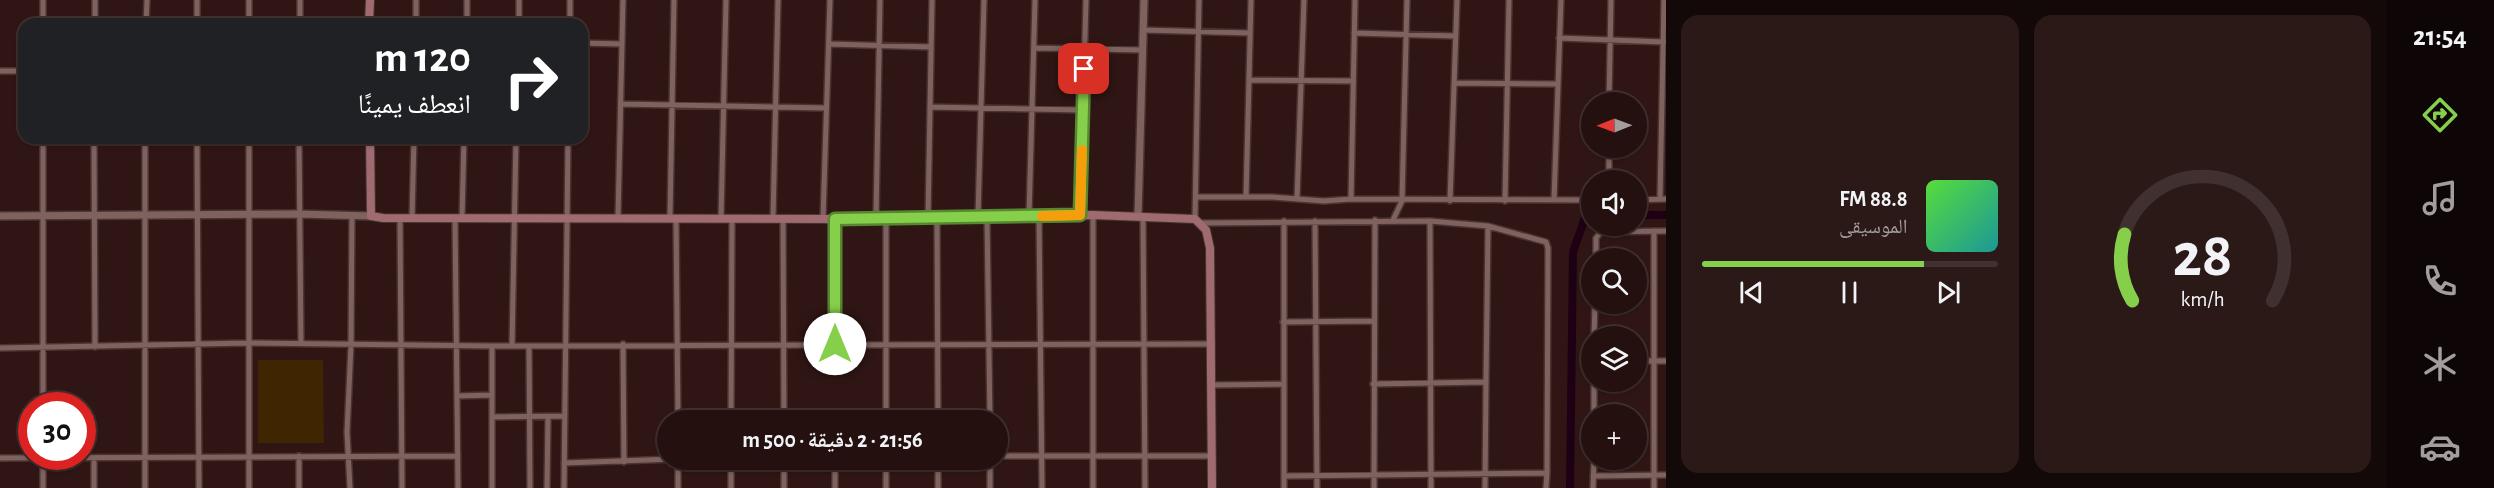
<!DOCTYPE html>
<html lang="ar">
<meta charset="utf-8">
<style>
body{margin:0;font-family:"Alegreya Sans","Noto Naskh Arabic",sans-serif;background:#2b1918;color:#f1f3f6;direction:rtl;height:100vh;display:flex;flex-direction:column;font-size:22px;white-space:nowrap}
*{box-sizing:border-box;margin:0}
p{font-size:20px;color:#a39d9e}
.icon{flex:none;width:33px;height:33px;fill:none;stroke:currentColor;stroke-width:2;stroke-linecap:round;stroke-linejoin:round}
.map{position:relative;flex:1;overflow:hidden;direction:ltr}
.panel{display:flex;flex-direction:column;gap:15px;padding:15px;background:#130908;width:720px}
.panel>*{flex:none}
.banner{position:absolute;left:18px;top:18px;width:570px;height:126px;border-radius:18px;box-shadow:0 2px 4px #0004,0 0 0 2px #40302f;direction:rtl;background:#202124;color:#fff;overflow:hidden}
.needle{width:39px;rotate:269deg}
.controls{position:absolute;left:1581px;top:92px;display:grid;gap:12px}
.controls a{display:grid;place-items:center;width:66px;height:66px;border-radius:50%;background:#23100f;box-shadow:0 2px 4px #0004,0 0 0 2px #40302f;font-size:30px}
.speed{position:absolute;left:18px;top:392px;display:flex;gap:12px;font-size:30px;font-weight:700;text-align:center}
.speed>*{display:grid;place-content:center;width:78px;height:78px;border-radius:50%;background:#23100f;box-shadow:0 2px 4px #0004,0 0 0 2px #40302f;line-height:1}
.speed .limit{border:9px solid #d22;background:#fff;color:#111}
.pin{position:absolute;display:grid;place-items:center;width:51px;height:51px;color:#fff;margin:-26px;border-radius:12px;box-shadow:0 3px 9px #0006}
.me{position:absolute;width:66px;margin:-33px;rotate:0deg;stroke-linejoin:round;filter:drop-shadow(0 0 4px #0008)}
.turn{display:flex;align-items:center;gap:21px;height:126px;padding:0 18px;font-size:27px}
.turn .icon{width:78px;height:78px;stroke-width:2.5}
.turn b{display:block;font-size:42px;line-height:51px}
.panel .widget{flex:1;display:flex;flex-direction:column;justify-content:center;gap:9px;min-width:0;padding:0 21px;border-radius:18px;background:#2b1918}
.panel .dial{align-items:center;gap:0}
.dial svg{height:156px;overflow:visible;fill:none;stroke:#40302f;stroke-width:7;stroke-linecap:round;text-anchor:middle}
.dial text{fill:#f1f3f6;stroke:none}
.song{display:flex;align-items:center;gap:18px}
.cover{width:72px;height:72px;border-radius:9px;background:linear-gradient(135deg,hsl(110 70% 55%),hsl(180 70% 35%))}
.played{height:6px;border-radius:3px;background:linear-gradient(90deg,#86cf4b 75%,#40302f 75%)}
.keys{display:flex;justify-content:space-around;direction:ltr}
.panel .tiles{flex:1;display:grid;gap:15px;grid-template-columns:repeat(2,1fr)}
.trip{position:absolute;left:657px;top:410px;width:351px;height:60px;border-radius:30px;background:#23100f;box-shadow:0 2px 4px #0004,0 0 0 2px #40302f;font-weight:700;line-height:60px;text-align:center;direction:rtl}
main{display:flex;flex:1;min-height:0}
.dock{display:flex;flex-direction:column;width:108px;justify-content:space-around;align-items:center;background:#0e0606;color:#a39d9e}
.dock .icon{width:42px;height:42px}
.dock .selected{color:#86cf4b}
.dock b{font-size:27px;color:#f1f3f6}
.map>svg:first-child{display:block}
.green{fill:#3f2502}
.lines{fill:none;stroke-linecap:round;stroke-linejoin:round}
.canal{stroke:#1e0014;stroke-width:8}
.minor-casing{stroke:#473433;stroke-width:8}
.tertiary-casing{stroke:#473433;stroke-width:10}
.secondary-casing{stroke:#473433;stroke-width:10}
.minor{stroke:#7f615e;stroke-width:5}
.tertiary{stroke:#7f615e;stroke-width:7}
.secondary{stroke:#a06a71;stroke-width:8}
.route-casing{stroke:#578731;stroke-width:15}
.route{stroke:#86cf4b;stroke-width:10}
.slow{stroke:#f59e0b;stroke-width:10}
</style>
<main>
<nav class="dock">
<b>21:54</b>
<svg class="icon selected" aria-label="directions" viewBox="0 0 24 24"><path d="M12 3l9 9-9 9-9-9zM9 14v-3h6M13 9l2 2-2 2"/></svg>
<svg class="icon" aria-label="music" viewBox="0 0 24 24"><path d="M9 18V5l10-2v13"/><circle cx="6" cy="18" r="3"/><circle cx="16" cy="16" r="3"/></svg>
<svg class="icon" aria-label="phone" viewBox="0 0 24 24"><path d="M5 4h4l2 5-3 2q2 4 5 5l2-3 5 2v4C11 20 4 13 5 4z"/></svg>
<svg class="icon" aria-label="climate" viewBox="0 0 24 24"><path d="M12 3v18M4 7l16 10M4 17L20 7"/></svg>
<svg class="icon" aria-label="car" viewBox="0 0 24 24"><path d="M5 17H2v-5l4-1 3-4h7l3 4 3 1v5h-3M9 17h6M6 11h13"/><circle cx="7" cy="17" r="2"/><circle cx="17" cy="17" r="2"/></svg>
</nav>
<section class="panel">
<div class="tiles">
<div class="widget dial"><svg viewBox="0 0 100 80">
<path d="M14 69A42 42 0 1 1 86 69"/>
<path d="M14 69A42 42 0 0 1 10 35" stroke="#86cf4b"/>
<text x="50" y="56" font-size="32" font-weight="700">28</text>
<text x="50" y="72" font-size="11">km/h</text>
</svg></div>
<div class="widget">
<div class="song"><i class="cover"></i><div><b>88.8 FM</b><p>الموسيقى</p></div></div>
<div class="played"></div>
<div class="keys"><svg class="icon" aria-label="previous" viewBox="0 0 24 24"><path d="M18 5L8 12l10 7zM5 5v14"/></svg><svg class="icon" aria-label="pause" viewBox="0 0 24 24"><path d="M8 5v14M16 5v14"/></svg><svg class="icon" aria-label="next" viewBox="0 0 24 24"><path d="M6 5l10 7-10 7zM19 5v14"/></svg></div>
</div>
</div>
</section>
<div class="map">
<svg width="1666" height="488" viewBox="0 0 1666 488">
<rect width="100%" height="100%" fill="#2f1614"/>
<path class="green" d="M258,360H323L324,443H258Z"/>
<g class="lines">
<path class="canal" d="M1636,215H1666
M1570,488L1573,252L1586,215H1592"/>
<defs>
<path id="minor" d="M43,24V0
M95,24V0
M146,24L147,0
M197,24V0
M249,24V0
M300,24V0
M416,24V0
M467,24V0
M519,24V0
M570,24V0
M1143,30L1250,33
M1354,33L1456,36
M1559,38L1664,42
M582,43L622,44
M829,44L931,47
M1034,48L1142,50
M0,71H24
M1249,80L1353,81
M1455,83L1557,84
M1609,102L1611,0
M621,104L826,108
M930,107L1083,110
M94,138L95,347
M145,138V488
M197,138L199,488
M249,138V488
M299,138L301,344
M1609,180V147
M1196,197H1272L1324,201L1351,199L1592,200
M1246,197L1251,0
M1297,199L1304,0
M1351,199L1355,0
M1660,199L1664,0
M1554,200L1561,0
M1636,200L1666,199
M1450,201L1457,0
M1505,201L1509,0
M1080,215L1086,0
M978,216L984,0
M1029,216L1035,0
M1039,216L1042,488
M1143,216L1145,488
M618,217L623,0
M670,217L674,0
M928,217L932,0
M937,217L938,420
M987,217L990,420
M676,218L678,420
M876,218L880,0
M400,219L402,488
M412,219L414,138
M455,219L458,488
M462,219L464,138
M721,219L726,0
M773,219L778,0
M783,219L784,420
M823,219L830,0
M835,219V344
M1195,219L1199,0
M1393,220L1402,201L1407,0
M1284,221V488
M1315,221L1317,488
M1430,221L1431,488
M1201,223L1430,221L1488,226L1546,242L1548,248L1547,473
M1654,231V488
M1596,258V238L1601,232L1666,231
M1283,322L1373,321
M1594,336L1595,303
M623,344L624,462
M492,346V488
M512,346L516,138
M529,346L530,488
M0,348L249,343L492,346L1212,344
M1636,361H1666
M1486,382L1488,226
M1373,384L1486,382L1485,488
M1213,385L1283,384
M457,396L491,395
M43,405V138
M1594,414V381
M492,417L564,416
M731,420L732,219
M886,420V218
M299,456V488
M998,456H1212
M0,458L458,456
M678,459V488
M784,459V488
M886,459V488
M938,459V488
M990,459V488
M564,463L674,459
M1284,476L1547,473L1546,488
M1593,476L1666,475
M43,488V457
M94,488V459
M350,488L347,432L351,345L352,215
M547,488L548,417
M564,488L568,138
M731,488V459
M835,488V459
M1093,488V215
M1374,488L1375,220
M1593,488L1594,459"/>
<path id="tertiary" d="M0,216L298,214L371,216
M1138,216L1144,0"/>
<path id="secondary" d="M369,24L370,0
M370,138L371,216L383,218L835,219L1093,215L1195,219L1206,230L1210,248L1212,488"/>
</defs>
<use href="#minor" class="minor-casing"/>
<use href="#tertiary" class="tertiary-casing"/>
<use href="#secondary" class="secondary-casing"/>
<use href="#minor" class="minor"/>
<use href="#tertiary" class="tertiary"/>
<use href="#secondary" class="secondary"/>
</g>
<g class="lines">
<defs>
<path id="route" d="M835,344V219L1080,215L1084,69"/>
</defs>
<use href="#route" class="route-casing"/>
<use href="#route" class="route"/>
<path class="slow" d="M1042,216L1080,215L1082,150"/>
</g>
</svg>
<div class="controls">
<a><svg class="needle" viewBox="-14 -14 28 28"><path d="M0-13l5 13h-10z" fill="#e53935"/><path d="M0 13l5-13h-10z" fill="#a39d9e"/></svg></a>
<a><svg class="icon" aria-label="sound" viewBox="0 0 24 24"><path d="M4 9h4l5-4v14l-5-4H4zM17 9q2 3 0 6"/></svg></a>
<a><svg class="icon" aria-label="search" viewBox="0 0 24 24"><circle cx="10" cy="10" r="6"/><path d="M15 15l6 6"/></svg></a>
<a><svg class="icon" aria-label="layers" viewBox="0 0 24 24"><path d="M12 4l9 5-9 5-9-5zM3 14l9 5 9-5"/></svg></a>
<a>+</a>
</div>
<div class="speed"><div class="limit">30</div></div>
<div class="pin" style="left:1084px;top:69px;background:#d93025"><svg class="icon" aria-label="arrive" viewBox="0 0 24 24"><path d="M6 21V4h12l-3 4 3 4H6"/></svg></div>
<svg class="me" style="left:835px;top:344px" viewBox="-20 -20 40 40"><circle r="19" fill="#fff"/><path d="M0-13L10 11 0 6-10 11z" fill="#86cf4b"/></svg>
<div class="trip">21:56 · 2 دقيقة · 500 m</div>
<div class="banner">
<div class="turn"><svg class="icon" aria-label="right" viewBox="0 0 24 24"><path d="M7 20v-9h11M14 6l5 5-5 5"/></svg><div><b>120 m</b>انعطف يمينًا</div></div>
</div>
</div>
</main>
